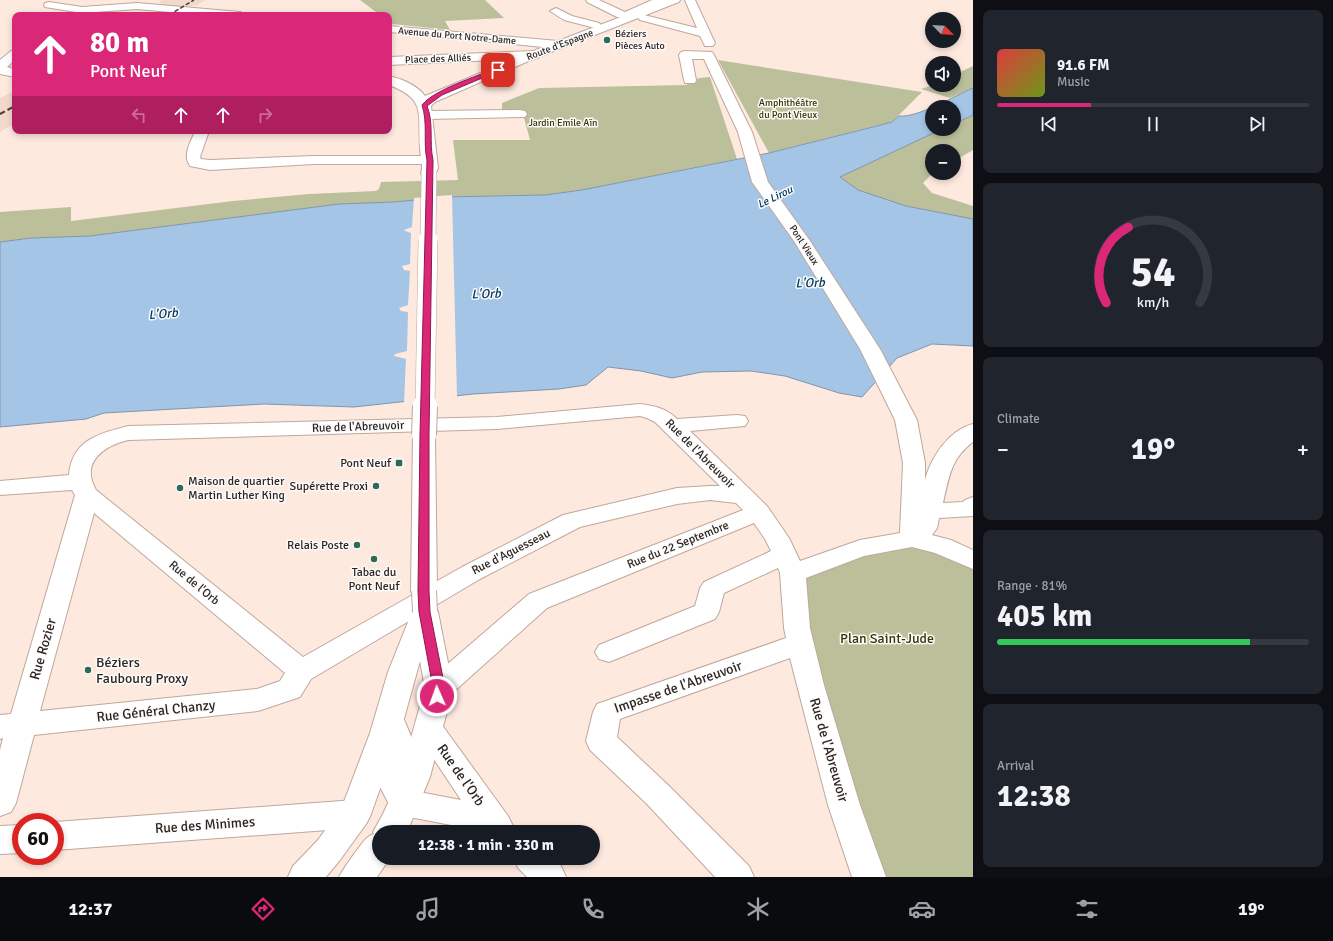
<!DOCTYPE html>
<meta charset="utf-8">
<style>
body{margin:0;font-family:Signika,sans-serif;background:#20242c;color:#f1f3f6;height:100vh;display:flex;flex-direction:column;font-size:15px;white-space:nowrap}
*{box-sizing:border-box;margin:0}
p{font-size:13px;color:#9ea1a6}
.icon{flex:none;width:22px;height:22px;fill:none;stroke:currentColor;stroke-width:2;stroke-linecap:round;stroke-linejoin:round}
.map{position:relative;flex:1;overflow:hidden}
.panel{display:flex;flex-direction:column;gap:10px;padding:10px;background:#0d0f14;width:360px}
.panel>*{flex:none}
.guide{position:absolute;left:12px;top:12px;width:380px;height:122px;border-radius:8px;box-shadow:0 2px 6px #0003;background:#db2777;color:#fff;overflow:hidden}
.needle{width:26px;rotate:114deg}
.controls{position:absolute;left:925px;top:12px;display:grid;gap:8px}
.controls a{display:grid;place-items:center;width:36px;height:36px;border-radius:50%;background:#171b24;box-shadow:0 2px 6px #0003;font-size:20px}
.speed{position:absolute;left:12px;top:813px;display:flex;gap:8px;font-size:20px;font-weight:700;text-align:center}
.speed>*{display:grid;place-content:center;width:52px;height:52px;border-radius:50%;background:#171b24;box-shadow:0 2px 6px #0003;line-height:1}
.speed .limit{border:6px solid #d22;background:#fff;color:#111}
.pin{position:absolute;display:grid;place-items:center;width:34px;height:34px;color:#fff;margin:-17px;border-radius:8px;box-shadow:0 2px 6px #0006}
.me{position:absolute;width:44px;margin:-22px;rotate:358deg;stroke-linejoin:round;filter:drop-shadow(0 0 3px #0008)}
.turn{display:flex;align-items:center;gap:14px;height:84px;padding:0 12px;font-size:18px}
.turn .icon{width:52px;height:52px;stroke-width:2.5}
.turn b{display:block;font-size:28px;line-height:34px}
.lanes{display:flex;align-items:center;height:38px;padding:0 12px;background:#0003;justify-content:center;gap:20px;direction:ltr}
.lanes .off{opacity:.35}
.big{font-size:30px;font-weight:700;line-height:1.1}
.panel .card{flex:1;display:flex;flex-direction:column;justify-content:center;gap:6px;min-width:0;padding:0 14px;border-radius:8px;background:#20242c}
.panel .dial{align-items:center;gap:0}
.dial svg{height:104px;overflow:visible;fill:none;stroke:#363941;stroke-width:7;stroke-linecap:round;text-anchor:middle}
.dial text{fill:#f1f3f6;stroke:none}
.song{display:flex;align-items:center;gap:12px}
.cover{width:48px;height:48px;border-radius:6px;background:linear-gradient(135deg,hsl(0 70% 55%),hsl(80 70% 35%))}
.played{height:4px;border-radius:2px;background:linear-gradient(90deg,#db2777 30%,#363941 30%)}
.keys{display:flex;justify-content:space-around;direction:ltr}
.heat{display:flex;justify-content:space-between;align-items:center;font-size:22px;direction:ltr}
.charge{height:6px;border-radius:3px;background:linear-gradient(90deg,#34c759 81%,#363941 0)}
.trip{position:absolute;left:372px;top:825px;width:228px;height:40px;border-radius:20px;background:#171b24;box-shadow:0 2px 6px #0003;font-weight:700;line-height:40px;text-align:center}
.tab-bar{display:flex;height:64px;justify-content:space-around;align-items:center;background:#090b0e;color:#9ea1a6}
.tab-bar .icon{width:28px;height:28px}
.tab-bar .on{color:#db2777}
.tab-bar b{font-size:18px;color:#f1f3f6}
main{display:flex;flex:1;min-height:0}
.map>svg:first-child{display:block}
.built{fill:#f3d9cc}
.green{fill:#bcc09a}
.water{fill:#a4c5e6;stroke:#8195ab}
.pier{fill:#fee9df}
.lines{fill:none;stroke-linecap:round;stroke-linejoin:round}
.minor-casing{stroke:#bfa79b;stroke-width:2}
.major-casing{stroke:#bfa79b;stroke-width:2}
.minor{fill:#fff;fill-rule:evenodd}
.major{fill:#fff;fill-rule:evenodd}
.rail-far1{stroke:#493f39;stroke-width:1.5;stroke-dasharray:4.5 2;stroke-linecap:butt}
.rail{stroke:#493f39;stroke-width:2;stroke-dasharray:5.5 3;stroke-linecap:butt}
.major-bridge-far2-casing{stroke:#bfa79b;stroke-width:16;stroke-linecap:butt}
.major-bridge-far1-casing{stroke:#bfa79b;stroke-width:20;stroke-linecap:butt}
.major-bridge-casing{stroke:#bfa79b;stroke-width:26;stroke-linecap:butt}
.major-bridge-far2{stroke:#fff;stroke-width:15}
.major-bridge-far1{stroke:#fff;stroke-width:19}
.major-bridge{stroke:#fff;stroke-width:24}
.route{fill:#db2777;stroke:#8e194d}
.poi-dot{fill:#2e6a56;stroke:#fbfbfb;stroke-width:1.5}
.labels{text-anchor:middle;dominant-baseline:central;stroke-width:3;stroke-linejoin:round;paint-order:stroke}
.far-poi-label{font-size:10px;fill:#2e2520;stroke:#fbfbfb;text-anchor:start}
.far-street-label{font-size:10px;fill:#2e2520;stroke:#fbfbfb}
.far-park-label{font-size:10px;fill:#353701;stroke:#fbfbfb}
.far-water-label{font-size:11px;font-style:italic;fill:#013760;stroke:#fbfbfb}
.street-label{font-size:12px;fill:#2e2520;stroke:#fbfbfb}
.poi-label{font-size:12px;fill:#2e2520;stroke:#fbfbfb;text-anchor:end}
.water-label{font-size:13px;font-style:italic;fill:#013760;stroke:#fbfbfb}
.near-park-label{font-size:14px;fill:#353701;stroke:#fbfbfb}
.near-street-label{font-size:14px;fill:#2e2520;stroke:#fbfbfb}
.near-poi-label{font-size:14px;fill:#2e2520;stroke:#fbfbfb;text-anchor:start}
</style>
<main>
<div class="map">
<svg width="973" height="877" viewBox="0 0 973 877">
<rect width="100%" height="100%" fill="#fee9df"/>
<path class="built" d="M162,0H206L197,5L188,7L163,5L159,2Z
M15,90V123L0,132V98Z"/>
<path class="green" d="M360,0H485L504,18L445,21L450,30L392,24L389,22V15H380Z
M718,60L922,92L892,122L769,153Z
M973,66V88L950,98L921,89L934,85H954V75Z
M710,77L737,159L582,190L545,195L445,197L394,202L339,204L90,236L31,238L0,242V212L71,207V221L233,201L309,194L376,191L379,189L381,182L458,180L453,140H530L524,118L526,112L502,111V103L539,88L686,85L699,78Z
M973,115V150L954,161V151H932L933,173L923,183L932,193L973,206V219L906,206L858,190L840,177L942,129H954V124Z
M912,539L973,564V877H875L793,573Z"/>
<path class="water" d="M973,88V115L954,124V107H932V129H942L840,177L858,190L906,206L973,219V346L932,344L897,358L862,397L839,393L785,376L751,371L702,372L672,378L641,371L608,367L586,385L559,389L473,394L354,407L264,404L104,413L86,419L0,427V242L31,238L90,236L339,204L394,202L445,197L545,195L582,190L769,153L877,126L892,122L899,116C917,118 955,96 973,88Z"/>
<path class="pier" d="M452,195L457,398L404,403L406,359L394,356L395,354L407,351L408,312L401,311L399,308L408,305L410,271L404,270L402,266L410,264L411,233L405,231L404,230L412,227L414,198Z"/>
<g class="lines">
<defs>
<path id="minor" d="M586,0H599L625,12L652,0H666L665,2L628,18L617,17L587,2Z
M685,0H695L715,43L713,46H705L700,36L640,20L638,18L640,16L644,15L697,28Z
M556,8L572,16L599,23L601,25L599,27L595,28L564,20L550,11Z
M534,51L538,52L540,55L538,58L389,65V57Z
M685,51L712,52L714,55L752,132L768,182L810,241L880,349L917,420L925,463V480C931,457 949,430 973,424V442C951,458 949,477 943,503L963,502L965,500L973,497V516L939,518L937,528L932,535L951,540L973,550V569L935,553L912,547L864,556L806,578L810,628L824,685L860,805L886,877H852L828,805L790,658L620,719L617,737L669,786L749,866L754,877H715L647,804L590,750L586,741L593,712L597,704L786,638L784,628L780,573L778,568L724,593L719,612L715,619L609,662L599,659L595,652L599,645L695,606L700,588L704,582L771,551L765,539L754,523L547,608L449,696L439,699L429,696L425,688L429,680L529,594L743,510L736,503L710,500L677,504L580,527L480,579L311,679L300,697L258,711L34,735L16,803L11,812L0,816V750L3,738L0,739V715L11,714L75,495L72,490L0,495V481L69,475C72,440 98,434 128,426L497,417L640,404C655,406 666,408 677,419L737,415L745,416L748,421L745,426L690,431L767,506L789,538L800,561L860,540L900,533L903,463L895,420L860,349L794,241L752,182L738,132L704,59H692L696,80L695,83H685L684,80L679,55L681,52ZM640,416L647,418L655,422L720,486H710L677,488L563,515L462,567L303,657L96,490C80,462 104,446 128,440L497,429ZM94,513L285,673L280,681L257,689L40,711Z
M520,110L525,111L527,114L525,117L428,119L423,118L421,115L423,112L428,111Z
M195,131H209L200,157L201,159L210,160L314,156H430L435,157L437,160L435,163L430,164H314L210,170L190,166C182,155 191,142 195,131Z
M390,706L400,710L413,741L410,784L414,791L461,800L414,729L419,721L429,717L439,721L508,816L513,826L510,832H482L451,825L404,816L393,812L379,785L383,741L375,718L380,710Z
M355,800L366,804L371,814L366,824L355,828L55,850V822Z
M21,825V853L0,854V826Z
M514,858H552L561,866L566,877H527L518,868Z"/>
<path id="major" d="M665,0H680L679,2L531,60L435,102L431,106L438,168L434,177L429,179L424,177L421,174C424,164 420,157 420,147C418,112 426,99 389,85V76C402,79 417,85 425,96L543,47L389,32V26L558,41Z
M49,2L82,7L137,3L240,12L246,15H202L137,9L82,13L45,7L44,5L45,3Z
M15,50V60L7,67L15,69V77L0,74V60L11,51Z
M424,428L432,430L435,435L437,591L433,597L424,600L415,597L411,591L413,435L416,430Z
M425,602L434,605L438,612L453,688L430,777L407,832H379V858H390L377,877H339C342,871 363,840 368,837C370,835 372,835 374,834L373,832L383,814L400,777L425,688L420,661L400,733L371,814L366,824L340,860L326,877H288L293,866L318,840L342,807L370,733L388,672L412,612L416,605Z"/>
</defs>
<use href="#minor" class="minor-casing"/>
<use href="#major" class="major-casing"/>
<use href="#minor" class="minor"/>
<use href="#major" class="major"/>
<path class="rail-far1" d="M169,15L194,0
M13,107L15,106"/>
<path class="rail" d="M0,114L15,106"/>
<defs>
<path id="major-bridge-far2" d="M428,241L429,174"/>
<path id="major-bridge-far1" d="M425,407L428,240"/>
<path id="major-bridge" d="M424,435L425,406
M424,591L425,612"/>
</defs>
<use href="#major-bridge-far2" class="major-bridge-far2-casing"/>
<use href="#major-bridge-far1" class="major-bridge-far1-casing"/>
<use href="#major-bridge" class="major-bridge-casing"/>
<use href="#major-bridge-far2" class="major-bridge-far2"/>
<use href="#major-bridge-far1" class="major-bridge-far1"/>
<use href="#major-bridge" class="major-bridge"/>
</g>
<path class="route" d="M496,68L501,70L442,95L427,106C434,123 429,142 433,160L429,435V591L430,612L445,688L442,699L437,701L433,699L431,696L433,688L419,612L418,591L420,435L427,160C423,142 428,123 422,105C435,89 476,77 496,68Z"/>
<g class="poi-dot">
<circle cx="607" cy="40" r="4"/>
<rect x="395" y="459" width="8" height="8" rx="2"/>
<circle cx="376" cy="486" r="4"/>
<circle cx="180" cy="488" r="4"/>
<circle cx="357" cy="545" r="4"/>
<circle cx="374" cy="559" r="4"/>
<circle cx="88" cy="670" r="4"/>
</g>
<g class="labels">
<g class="far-poi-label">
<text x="615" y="34">Béziers<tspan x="615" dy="12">Pièces Auto</tspan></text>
</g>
<g class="far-street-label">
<text transform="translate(457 36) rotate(5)">Avenue du Port Notre-Dame</text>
<text transform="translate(560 45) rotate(-21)">Route d'Espagne</text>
<text transform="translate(438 59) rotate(-2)">Place des Alliés</text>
<text transform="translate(804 245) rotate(57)">Pont Vieux</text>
</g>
<g class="far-park-label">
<text x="788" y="103">Amphithéâtre<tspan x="788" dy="12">du Pont Vieux</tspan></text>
<text x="563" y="123">Jardin Emile Aïn</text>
</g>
<g class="far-water-label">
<text transform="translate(775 197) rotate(-26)">Le Lirou</text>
</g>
<g class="street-label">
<text transform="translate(358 427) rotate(-2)">Rue de l'Abreuvoir</text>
<text transform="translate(700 454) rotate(45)">Rue de l'Abreuvoir</text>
<text transform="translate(678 545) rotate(-22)">Rue du 22 Septembre</text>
<text transform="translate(511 552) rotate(-27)">Rue d'Aguesseau</text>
<text transform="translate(194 583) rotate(40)">Rue de l'Orb</text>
</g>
<g class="poi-label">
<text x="391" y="463">Pont Neuf</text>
<text x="188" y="481" text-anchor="start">Maison de quartier<tspan x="188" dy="14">Martin Luther King</tspan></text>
<text x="368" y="486">Supérette Proxi</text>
<text x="349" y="545">Relais Poste</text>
<text x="374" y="572" text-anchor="middle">Tabac du<tspan x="374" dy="14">Pont Neuf</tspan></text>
</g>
<g class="water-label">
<text transform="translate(810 283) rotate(-2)">L'Orb</text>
<text transform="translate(486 294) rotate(-2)">L'Orb</text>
<text transform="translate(163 314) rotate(-5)">L'Orb</text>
</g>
<g class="near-park-label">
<text x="887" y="638">Plan Saint-Jude</text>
</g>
<g class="near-street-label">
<text transform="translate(43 649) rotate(-74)">Rue Rozier</text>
<text transform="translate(678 687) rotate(-19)">Impasse de l'Abreuvoir</text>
<text transform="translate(156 711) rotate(-6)">Rue Général Chanzy</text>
<text transform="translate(829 750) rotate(74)">Rue de l'Abreuvoir</text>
<text transform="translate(461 775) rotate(55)">Rue de l'Orb</text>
<text transform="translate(205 825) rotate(-4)">Rue des Minimes</text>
</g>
<g class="near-poi-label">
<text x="96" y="662">Béziers<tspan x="96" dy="16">Faubourg Proxy</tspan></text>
</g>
</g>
</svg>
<div class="controls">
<a><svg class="needle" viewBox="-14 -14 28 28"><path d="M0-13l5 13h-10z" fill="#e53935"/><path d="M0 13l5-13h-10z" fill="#9ea1a6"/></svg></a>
<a><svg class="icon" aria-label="sound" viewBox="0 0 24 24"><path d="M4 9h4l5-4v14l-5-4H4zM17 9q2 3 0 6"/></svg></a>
<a>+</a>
<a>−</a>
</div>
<div class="speed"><div class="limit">60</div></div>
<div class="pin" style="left:498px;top:70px;background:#d93025"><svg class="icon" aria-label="arrive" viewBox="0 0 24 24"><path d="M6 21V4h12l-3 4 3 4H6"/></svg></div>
<svg class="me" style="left:437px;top:696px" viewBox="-20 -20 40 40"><circle r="17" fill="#db2777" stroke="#fff" stroke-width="3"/><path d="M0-11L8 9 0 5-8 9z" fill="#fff"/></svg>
<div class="trip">12:38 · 1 min · 330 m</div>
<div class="guide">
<div class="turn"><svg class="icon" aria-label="ahead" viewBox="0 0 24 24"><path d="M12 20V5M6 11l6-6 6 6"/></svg><div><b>80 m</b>Pont Neuf</div></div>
<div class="lanes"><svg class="icon off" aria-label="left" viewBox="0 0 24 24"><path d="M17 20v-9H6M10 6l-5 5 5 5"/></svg><svg class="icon" aria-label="ahead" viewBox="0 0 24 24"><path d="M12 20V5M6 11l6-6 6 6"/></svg><svg class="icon" aria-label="ahead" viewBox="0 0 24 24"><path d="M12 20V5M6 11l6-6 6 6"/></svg><svg class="icon off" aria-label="right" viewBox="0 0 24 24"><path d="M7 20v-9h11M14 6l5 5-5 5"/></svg></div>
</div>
</div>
<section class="panel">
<div class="card">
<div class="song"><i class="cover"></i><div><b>91.6 FM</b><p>Music</p></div></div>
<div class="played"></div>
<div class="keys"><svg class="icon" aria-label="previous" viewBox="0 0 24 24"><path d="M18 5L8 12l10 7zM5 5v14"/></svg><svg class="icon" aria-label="pause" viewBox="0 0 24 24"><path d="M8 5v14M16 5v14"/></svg><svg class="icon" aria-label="next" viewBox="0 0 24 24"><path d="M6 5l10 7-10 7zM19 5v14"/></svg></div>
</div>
<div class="card dial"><svg viewBox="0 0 100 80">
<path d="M14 69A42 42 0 1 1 86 69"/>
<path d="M14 69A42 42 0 0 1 31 11" stroke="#db2777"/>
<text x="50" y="56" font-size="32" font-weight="700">54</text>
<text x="50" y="72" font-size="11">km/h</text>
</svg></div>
<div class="card"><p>Climate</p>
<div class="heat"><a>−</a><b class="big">19°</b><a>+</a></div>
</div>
<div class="card"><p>Range · 81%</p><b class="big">405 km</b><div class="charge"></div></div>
<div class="card"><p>Arrival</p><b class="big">12:38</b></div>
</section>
</main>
<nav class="tab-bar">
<b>12:37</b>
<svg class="icon on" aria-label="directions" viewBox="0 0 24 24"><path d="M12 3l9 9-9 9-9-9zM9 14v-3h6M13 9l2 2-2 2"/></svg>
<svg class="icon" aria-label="music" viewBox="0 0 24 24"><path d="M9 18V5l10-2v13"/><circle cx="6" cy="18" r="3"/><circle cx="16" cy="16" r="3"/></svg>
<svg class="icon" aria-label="phone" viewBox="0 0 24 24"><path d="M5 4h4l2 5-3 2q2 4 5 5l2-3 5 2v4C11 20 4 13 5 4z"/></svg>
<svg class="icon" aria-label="climate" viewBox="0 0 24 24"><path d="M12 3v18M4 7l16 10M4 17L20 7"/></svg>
<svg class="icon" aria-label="car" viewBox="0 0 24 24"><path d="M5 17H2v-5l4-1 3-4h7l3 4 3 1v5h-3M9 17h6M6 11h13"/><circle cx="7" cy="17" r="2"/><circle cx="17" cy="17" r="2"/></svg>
<svg class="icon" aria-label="filters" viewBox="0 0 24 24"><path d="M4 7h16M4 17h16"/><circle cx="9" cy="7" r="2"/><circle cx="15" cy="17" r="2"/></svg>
<b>19°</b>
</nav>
